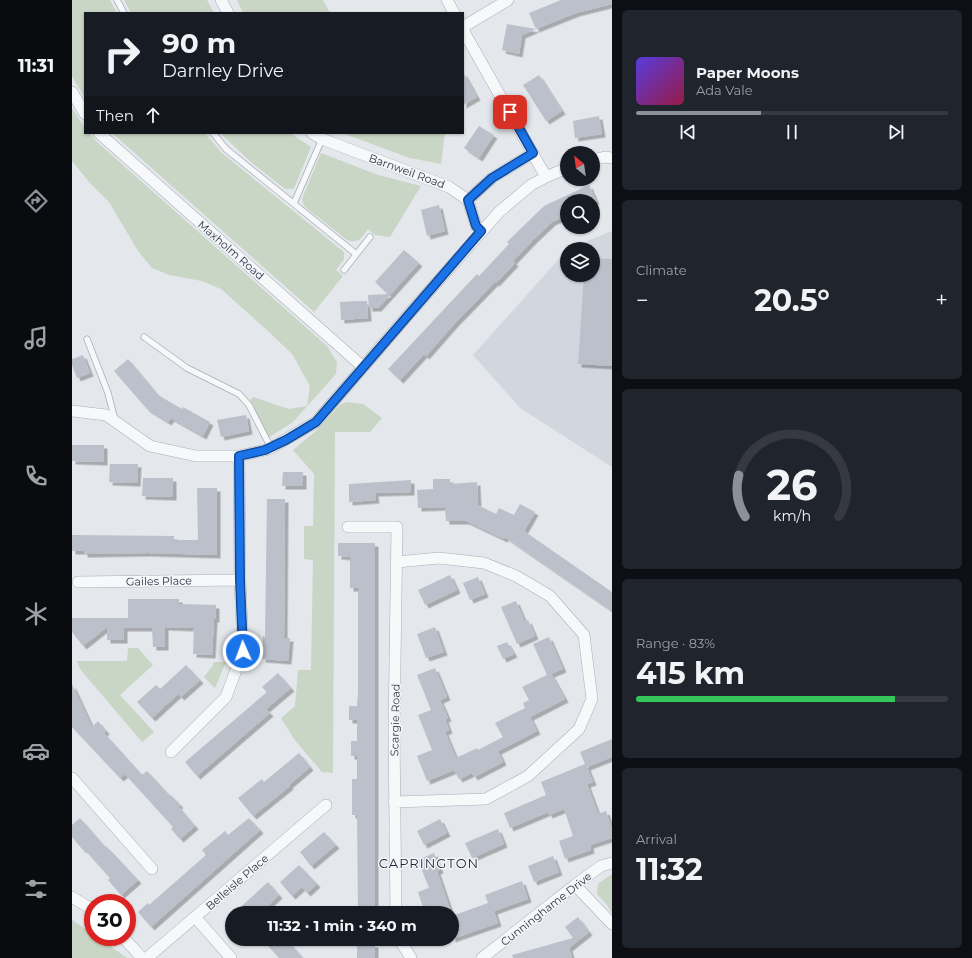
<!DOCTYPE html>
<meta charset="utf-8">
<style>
body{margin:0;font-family:Montserrat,sans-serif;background:#20242c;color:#f1f3f6;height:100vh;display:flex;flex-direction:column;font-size:15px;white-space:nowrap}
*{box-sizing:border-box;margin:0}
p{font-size:13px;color:#9ea1a6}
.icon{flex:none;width:22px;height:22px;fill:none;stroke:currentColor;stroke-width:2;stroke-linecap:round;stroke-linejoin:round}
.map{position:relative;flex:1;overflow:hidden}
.details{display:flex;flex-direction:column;gap:10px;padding:10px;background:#0d0f14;width:360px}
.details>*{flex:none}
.banner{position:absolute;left:12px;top:12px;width:380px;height:122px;border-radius:0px;box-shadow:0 1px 3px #0004;background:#171b24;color:#f1f3f6;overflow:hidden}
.needle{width:26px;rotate:331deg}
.controls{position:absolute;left:488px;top:146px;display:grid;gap:8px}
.controls a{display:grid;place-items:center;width:40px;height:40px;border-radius:50%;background:#171b24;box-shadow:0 1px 3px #0004;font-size:20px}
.speed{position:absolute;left:12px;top:894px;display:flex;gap:8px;font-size:20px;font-weight:700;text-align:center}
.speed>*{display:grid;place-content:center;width:52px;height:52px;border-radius:50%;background:#171b24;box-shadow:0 1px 3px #0004;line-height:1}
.speed .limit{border:6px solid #d22;background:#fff;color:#111}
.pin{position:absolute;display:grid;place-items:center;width:34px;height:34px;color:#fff;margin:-17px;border-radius:8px;box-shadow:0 2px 6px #0006}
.me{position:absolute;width:44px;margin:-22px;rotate:358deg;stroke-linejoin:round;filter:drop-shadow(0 0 3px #0008)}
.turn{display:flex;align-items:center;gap:14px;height:84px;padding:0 12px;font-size:18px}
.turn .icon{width:52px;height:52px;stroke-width:2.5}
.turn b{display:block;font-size:28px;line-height:34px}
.then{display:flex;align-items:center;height:38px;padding:0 12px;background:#0003;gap:8px;font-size:15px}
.big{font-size:30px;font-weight:700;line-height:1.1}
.details .widget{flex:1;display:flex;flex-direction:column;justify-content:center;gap:6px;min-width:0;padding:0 14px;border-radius:6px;background:#20242c}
.details .dial{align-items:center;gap:0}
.dial svg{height:104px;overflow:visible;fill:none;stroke:#363941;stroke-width:7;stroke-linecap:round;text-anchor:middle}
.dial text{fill:#f1f3f6;stroke:none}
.song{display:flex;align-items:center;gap:12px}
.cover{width:48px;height:48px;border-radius:6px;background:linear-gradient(135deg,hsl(250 70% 55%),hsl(340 70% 35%))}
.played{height:4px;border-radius:2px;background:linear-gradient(90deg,#8c9099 40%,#363941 40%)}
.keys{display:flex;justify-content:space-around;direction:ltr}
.heat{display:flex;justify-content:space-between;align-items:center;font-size:22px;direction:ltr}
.charge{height:6px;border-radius:3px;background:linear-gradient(90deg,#34c759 83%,#363941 0)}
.trip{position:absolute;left:153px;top:906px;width:234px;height:40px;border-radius:20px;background:#171b24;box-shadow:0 1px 3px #0004;font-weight:700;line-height:40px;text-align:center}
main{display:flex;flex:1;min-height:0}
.dock{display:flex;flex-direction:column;width:72px;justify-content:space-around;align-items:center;background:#090b0e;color:#9ea1a6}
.dock .icon{width:28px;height:28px}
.dock .selected{color:#8c9099}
.dock b{font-size:18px;color:#f1f3f6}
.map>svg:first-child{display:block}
.built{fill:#d2d6de}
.green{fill:#c9d6c5}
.building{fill:#bbc0ca;filter:url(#shadow)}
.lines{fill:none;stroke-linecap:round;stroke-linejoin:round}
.lane-casing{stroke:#a9aeb7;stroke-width:7}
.street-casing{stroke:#a9aeb7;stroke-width:12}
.lane{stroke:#f7f8fa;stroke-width:5.5}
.street{stroke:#f7f8fa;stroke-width:11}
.route-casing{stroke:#114b97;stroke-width:10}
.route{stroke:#1a73e8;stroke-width:7}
.labels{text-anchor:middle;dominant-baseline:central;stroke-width:3;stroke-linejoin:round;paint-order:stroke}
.street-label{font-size:11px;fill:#2b3445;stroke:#f4f6f9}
.quarter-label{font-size:13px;letter-spacing:1px;fill:#1d2536;stroke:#f4f6f9}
</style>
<main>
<nav class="dock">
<b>11:31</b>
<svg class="icon selected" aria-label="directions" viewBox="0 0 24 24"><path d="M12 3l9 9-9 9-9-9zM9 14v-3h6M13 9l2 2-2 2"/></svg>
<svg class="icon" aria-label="music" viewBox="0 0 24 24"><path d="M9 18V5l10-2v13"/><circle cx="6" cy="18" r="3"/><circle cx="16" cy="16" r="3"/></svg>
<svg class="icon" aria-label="phone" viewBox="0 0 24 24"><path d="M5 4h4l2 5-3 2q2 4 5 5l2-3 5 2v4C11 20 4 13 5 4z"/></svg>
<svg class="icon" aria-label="climate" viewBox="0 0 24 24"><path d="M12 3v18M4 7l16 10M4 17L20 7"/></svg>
<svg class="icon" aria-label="car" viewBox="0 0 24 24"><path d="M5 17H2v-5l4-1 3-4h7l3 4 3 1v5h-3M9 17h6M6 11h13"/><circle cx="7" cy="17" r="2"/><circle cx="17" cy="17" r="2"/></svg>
<svg class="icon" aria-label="filters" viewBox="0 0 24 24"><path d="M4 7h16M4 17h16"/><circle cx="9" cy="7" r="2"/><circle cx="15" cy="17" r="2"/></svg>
</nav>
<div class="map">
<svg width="540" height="958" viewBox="0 0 540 958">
<defs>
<filter id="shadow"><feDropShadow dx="3.5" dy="3.5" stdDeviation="0" flood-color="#0004"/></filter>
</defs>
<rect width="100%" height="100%" fill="#e4e7ec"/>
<path class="built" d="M540,231V467L448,408L401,355L495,250V275H521V249H496Z"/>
<path class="green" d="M0,0H38L45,13H13V99L0,76Z
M52,0H135L142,13H59Z
M165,0H251L258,13H171Z
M0,108L13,128V133H17L25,142L255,346L265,362L264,374L221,422L196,438L178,400L182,397L201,404L217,409L235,406L238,386L230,372L221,355L195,330L149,289L130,281L97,275L80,268L66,251L37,202L17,182L0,161Z
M40,133H133L150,153L272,252V259L264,270L271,276L242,312Z
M148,133H218L239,147L223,186L221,189H213L180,163Z
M270,133H373L369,164L338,158Z
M249,153L306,175L349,186L318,237L303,235L296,229C289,238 288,244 275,240L232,206L230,199Z
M274,402L291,404L310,418L298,432H263L261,773L250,772L222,739L209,718L223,706L226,670H239L241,560L232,559V526H241L242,474L221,450L245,430L268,405Z
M56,648H66L81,665L48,695L82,732L70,742L8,669L5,661H55Z
M142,662H154L143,688L132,677L141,665Z
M540,874V914L535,905L525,894L526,884Z
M0,920L21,934V937H25L55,958H0Z"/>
<path class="building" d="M489,0H540V4L504,13L464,29L457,13Z
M435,24L464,29L450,35L447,54L430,50Z
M391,72L405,97L391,105Z
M467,75L490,111L474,121L451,85Z
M527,116L530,134L503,138L501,121Z
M407,126L422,135L407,158L392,148Z
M517,185L524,201H495V215L480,222L461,240L441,261L443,263L424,283L423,282L383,323L354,356L352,354L328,380L316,369L405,274L407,276L437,244L435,242L472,206Z
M367,205L373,231L355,236L349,210Z
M332,250L347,263L306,308H297L296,295L316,294L303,282Z
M521,258L540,259V366L506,364L512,275H521Z
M286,301H295L296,318L269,320L268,302Z
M11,355L18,373L5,378L0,365V359Z
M56,359L86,395L110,409L111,407L138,422L131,436L99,418L96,422L75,409L42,371Z
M174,415L177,431L149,437L145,420Z
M0,445H32V462L0,461Z
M38,464H66L65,483L37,482Z
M211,472H231V486H210Z
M71,478H101V497L70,496Z
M361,479H378V484L405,482L406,505L424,514L427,508L442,515L448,504L463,512L452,531L540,592V611L433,537L432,539L394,521H374L373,507L346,508L345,490L361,489Z
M339,480V492L303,493L304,500L277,502V484Z
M125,488H145V555L75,553L12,554V551H0V535L102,536V540H126Z
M195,499H213L212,638H218L216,661L190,659L191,636L193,637Z
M266,543H303V913H286L285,815H280V779H285V756H279V741H285V720H277V706H285L286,691V588H278V557L266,556Z
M378,575L385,590L353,605L346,590Z
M406,577L413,594L398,600L391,583Z
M56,599H107V604L144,605V619H142L140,655L121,654L122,628L93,627V647H81L80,628H52V640H35V627L11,646L0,632V618H56Z
M444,601L453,622L456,620L463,636L445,644L429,607Z
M363,627L372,652L354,658L345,634Z
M477,637L491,669L479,674L493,699L458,717L465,731L426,751L431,762L402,777L400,773L387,779L382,770L355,781L345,756L360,750L346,715L359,710L345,675L363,668L375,697L368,700L376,718L373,719L377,730L373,732L384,758L405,748L406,750L431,737L423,723L453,708L451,703L457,700L450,687L475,675L461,644Z
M435,642L442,654L431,659L425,646Z
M114,665L128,680L109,697L106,694L80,718L65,702L84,685L88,689Z
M206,673L219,688L194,709L198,713L125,776L113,762L195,692L190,687Z
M0,684L20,727L26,721L34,731L32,733L70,775L75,771L98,796L99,795L108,805L106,806L123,826L108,839L99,829L101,827L53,774L48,778L0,727Z
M540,739V757L515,767L521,782L515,784L526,814L534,811L540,829V838L518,845L519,850L493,859L487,841L501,836L492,809L477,815L476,812L438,828L432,813L474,795L469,782L513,764L508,752Z
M227,753L238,767L217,785L218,786L181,816L166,798L190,779L192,782Z
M8,818L33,847L34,846L66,880L49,895L36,880L38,878L12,849L11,850L0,837V825Z
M177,818L188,830L79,927L66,912L76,903L77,905L134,855L130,850L153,831L156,835Z
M368,819L375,833L352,845L345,831Z
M426,829L432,844L400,858L393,843Z
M252,832L264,845L239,866L228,852Z
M362,853L368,870L365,871L378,909L367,913H353L346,892L357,888L346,860Z
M481,856L487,872L462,882L456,866Z
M227,865L245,884L235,893L230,887L220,896L208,882Z
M450,881L456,899L422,911L426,923L380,939V916L416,903L413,895Z
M196,882L207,895L188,913H162Z
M506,917L517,932L497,948L500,958H441L440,955L501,938L493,927Z
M190,939H214L231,958H207Z
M285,944H303V958H285Z"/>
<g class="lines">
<defs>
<path id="lane" d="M45,0L52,13
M141,133L154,149L284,254
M222,203L250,139
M272,270L298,237
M72,337L115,368L167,394L177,405L199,448
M15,339L36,393L43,420"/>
<path id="street" d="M149,0L156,13
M375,0L382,13
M391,27L436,0
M391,30L474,177
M0,92L13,114
M27,133L291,367
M240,133L250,139L377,187L396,200L404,226L409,231
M521,160L533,157L540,158
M396,200L420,178L461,153
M0,411L34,415L78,446L124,456H167L193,450L199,448L244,422L336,315L427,212L459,185L474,177L495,168
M276,527H325L322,732L324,913
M6,582L168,580
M99,752L154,697L171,651L168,580L167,456
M0,778L80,869
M322,802L414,799L456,776L507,729L520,699L512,635L478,596L444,576L412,563L367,558L325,562
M503,885L540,924
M0,897L21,910
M123,917L159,958
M51,937L70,958
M327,939L339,958
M75,958L254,805
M410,958L503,885L529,866L540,863"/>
</defs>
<use href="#lane" class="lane-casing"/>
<use href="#street" class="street-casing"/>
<use href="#lane" class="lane"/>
<use href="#street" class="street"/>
</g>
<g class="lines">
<defs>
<path id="route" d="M171,651L168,580L167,456L193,450L214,440L244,422L409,231L404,226L396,200L420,178L461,153L438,112"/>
</defs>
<use href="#route" class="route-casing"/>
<use href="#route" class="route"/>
</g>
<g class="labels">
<g class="street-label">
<text transform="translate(335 171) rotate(20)">Barnweil Road</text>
<text transform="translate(159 250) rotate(41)">Maxholm Road</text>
<text transform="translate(87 581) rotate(-1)">Gailes Place</text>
<text transform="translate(323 720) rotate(-89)">Scargie Road</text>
<text transform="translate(165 882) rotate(-41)">Belleisle Place</text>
<text transform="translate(474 909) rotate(-38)">Cunninghame Drive</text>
</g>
<g class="quarter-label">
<text x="357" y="863">CAPRINGTON</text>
</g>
</g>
</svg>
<div class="controls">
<a><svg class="needle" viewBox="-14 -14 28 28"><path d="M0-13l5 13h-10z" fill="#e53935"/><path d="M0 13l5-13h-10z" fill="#9ea1a6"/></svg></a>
<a><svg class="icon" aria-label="search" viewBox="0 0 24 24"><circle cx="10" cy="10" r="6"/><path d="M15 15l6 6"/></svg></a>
<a><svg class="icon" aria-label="layers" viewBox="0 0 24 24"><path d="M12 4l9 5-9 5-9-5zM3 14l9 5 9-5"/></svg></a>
</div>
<div class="speed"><div class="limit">30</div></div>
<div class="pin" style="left:438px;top:112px;background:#d93025"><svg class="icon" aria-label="arrive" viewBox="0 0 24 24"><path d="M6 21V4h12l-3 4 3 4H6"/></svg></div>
<svg class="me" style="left:171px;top:651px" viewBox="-20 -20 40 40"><circle r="17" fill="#1a73e8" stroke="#fff" stroke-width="3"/><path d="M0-11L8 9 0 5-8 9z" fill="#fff"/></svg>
<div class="trip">11:32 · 1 min · 340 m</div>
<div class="banner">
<div class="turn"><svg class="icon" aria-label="right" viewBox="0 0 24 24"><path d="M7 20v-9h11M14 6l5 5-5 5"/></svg><div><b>90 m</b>Darnley Drive</div></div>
<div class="then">Then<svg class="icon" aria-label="ahead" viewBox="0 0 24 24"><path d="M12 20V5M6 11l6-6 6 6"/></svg></div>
</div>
</div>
<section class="details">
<div class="widget">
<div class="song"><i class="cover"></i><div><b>Paper Moons</b><p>Ada Vale</p></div></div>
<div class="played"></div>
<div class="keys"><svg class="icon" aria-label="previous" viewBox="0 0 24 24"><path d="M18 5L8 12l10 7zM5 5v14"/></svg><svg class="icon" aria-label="pause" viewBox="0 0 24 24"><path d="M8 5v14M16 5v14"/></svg><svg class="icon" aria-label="next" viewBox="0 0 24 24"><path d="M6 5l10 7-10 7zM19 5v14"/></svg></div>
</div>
<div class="widget"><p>Climate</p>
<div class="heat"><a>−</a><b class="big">20.5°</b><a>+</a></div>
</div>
<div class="widget dial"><svg viewBox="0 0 100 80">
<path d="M14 69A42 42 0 1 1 86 69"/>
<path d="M14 69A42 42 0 0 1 9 37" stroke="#8c9099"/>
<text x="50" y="56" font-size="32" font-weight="700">26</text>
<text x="50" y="72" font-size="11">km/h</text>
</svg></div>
<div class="widget"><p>Range · 83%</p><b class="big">415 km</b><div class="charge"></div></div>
<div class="widget"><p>Arrival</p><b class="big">11:32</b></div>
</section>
</main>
